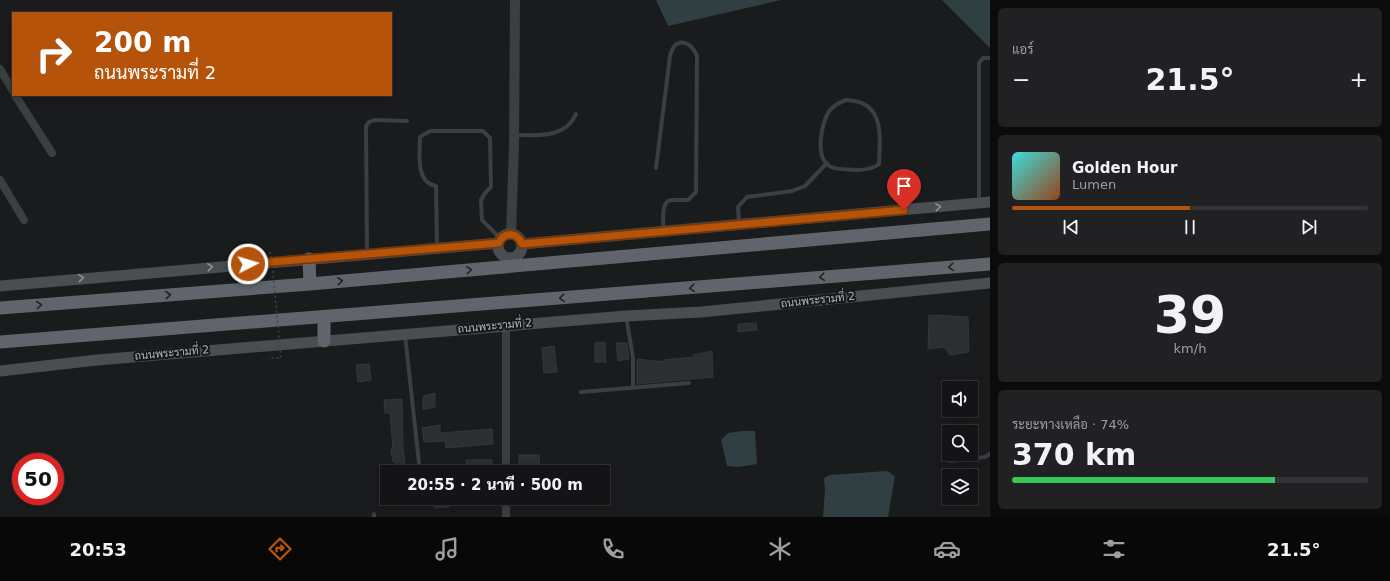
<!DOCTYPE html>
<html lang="th">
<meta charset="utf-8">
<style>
body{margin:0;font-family:"DejaVu Sans",Sarabun,sans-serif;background:#212123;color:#f1f3f6;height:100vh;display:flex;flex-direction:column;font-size:15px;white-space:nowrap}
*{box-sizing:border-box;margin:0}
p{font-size:13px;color:#9d9ea1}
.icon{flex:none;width:22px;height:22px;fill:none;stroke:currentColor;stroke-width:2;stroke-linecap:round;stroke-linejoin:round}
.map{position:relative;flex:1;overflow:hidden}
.panel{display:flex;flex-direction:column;gap:8px;padding:8px;background:#0b0b0c;width:400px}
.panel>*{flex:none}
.hud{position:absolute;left:12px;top:12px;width:380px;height:84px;border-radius:0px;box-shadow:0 2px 10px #0003,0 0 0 1px #333335;background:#b45309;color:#fff;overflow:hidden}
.buttons{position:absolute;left:942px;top:381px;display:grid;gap:8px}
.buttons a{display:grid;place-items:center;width:36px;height:36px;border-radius:0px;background:#141416;box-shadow:0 2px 10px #0003,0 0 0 1px #333335;font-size:20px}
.speed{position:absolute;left:12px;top:453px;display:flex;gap:8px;font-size:20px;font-weight:700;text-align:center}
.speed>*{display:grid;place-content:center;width:52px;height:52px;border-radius:50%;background:#141416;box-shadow:0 2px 10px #0003,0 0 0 1px #333335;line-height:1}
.speed .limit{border:6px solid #d22;background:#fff;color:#111}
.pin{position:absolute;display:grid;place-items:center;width:34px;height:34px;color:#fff;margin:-41px -17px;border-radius:50% 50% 50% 0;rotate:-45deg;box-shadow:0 0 4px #0007}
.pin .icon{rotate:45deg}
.me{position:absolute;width:44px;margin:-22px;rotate:85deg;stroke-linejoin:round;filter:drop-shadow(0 0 3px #0008)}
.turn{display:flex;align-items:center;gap:14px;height:84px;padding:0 16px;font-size:18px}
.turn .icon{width:52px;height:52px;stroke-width:2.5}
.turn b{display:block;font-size:28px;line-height:34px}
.big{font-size:30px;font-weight:800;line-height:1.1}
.panel .card{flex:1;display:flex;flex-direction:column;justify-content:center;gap:6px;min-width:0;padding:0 14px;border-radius:6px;background:#212123}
.panel .dial{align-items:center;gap:0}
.dial b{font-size:52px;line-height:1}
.song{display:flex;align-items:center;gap:12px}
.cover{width:48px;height:48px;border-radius:6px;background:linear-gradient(135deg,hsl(180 70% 55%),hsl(20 70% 35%))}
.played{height:4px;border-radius:2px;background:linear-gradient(90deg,#b45309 50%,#333335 50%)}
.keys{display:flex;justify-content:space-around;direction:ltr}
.heat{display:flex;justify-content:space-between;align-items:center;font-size:22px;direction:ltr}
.charge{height:6px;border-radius:3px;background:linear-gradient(90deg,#34c759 74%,#333335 0)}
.trip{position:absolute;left:380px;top:465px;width:230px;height:40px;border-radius:0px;background:#141416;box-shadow:0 2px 10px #0003,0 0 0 1px #333335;font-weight:800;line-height:40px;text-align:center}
.dock{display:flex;height:64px;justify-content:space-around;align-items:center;background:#080809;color:#9d9ea1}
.dock .icon{width:28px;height:28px}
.dock .active{color:#b45309}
.dock b{font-size:18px;color:#f1f3f6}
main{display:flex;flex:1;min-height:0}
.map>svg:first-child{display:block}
.water{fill:#303f41}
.building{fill:#2d2e31;stroke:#343639}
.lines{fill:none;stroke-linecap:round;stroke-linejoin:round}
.service{stroke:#3b3e42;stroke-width:4}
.minor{stroke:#3b3e42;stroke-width:8}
.tertiary{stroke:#3b3e42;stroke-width:10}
.secondary{stroke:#494e52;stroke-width:11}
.trunk{stroke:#5f656a;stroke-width:13}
.path-bridge{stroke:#414649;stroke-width:1.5;stroke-dasharray:2 3;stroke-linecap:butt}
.oneway{stroke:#8a9297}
.oneway2{stroke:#202224}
.route-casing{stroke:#753606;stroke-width:10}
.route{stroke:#b45309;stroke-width:7}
.labels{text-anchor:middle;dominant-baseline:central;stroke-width:4;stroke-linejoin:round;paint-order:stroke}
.street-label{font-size:11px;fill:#adb6bc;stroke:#151618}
</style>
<main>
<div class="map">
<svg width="990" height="517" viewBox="0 0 990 517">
<rect width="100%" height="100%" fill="#1a1b1d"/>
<path class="water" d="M656,0H781L668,26Z
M942,0H990V48Z
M742,431H755L757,464L739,467L727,466L721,440L728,433Z
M887,471L895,476L888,517H823L825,489L824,478L830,475Z"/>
<path class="building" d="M929,315L968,317L969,352L950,355L944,347L928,349Z
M756,323L757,330L738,332V324Z
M605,342L606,362H595V343Z
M616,343H627L629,359L618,361Z
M554,346L557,372L544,373L542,348Z
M712,351L713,377L637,384V359L664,362V360L694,357L693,355Z
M369,364L371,380L358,382L356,365Z
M435,393V407L423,410V396Z
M402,399L403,448L406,472H396L395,462H393L391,449H393L390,413H385L384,400Z
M440,425V433L492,429L493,444L446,448L445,441L424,442L422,428Z
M519,455H539L540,472H519Z
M466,460H492L493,472H468Z
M433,498H447L449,507L435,508Z"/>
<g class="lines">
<path class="service" d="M846,100C885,101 880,135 879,164C873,169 864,170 856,170C849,169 838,170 831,167C814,159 821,122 830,110C834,106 840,102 846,100Z
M514,135C537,135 565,139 576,114
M656,168L670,56C675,36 690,40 697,56L696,192L688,200C683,200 678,200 672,200C660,200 664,222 663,230
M979,202V63L983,58H990
M739,223L738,207L747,197L792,191L805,186L827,163
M437,247L436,186C415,182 420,154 420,137L430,131H483L490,138L491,187L485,193L481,200L482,220L501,239
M367,254L366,126L369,122L374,120L407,121
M626,316L633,358V387
M405,335L420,472
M581,392L689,383
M950,461L985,457L990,454
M423,498V502
M374,514V517"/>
<path class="minor" d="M0,69L13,91
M15,95L52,153
M0,180L24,220
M506,325V472
M506,498V517"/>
<path class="tertiary" d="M511,234L514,144L515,0"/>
<path class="secondary" d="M498 246a12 12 0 1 1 24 0a12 12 0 1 1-24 0Z
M522,244L990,202
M0,286L499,243
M0,371L97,360L626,316L701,312L990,283"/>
<path class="trunk" d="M309,259L310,284
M0,308L310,284L990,224
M324,317V341
M0,342L990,264"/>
<path class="path-bridge" d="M259,254L271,253L281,358H268"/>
</g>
<defs><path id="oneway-chevron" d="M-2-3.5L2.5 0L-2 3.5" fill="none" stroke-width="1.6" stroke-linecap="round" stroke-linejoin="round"/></defs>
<g class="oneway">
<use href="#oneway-chevron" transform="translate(938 207) rotate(-5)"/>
<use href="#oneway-chevron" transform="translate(210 267) rotate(-5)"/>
<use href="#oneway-chevron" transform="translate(81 278) rotate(-5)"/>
</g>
<g class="oneway2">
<use href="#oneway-chevron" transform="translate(951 267) rotate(175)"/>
<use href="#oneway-chevron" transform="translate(469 270) rotate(-5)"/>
<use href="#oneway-chevron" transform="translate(822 277) rotate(175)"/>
<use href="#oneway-chevron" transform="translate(340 281) rotate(-5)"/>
<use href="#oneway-chevron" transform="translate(692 288) rotate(175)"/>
<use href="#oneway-chevron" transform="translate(168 295) rotate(-5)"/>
<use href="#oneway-chevron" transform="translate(562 298) rotate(175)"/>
<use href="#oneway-chevron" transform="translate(39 305) rotate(-5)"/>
</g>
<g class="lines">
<defs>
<path id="route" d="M248,264L499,243C504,231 517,232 522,244L904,210"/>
</defs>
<use href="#route" class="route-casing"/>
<use href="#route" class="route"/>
</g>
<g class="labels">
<g class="street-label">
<text transform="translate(818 300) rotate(-6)">ถนนพระรามที่ 2</text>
<text transform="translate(495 326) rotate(-5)">ถนนพระรามที่ 2</text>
<text transform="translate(172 353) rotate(-5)">ถนนพระรามที่ 2</text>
</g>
</g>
</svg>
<div class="buttons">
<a><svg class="icon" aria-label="sound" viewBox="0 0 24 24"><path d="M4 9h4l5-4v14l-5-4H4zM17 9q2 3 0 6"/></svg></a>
<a><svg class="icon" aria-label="search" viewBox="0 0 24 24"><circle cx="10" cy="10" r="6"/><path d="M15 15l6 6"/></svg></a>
<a><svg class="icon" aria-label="layers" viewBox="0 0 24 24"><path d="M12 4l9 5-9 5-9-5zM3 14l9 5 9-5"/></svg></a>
</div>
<div class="speed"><div class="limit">50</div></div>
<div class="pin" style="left:904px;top:210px;background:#d93025"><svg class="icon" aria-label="arrive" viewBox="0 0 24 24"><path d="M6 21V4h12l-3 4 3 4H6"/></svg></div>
<svg class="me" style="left:248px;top:264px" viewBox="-20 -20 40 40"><circle r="17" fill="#b45309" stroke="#fff" stroke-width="3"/><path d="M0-11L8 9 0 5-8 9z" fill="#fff"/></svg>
<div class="trip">20:55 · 2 นาที · 500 m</div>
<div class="hud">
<div class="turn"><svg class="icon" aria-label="right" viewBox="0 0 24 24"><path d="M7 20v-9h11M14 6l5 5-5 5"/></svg><div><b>200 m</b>ถนนพระรามที่ 2</div></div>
</div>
</div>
<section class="panel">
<div class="card"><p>แอร์</p>
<div class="heat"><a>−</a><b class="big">21.5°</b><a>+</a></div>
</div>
<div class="card">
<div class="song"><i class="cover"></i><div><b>Golden Hour</b><p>Lumen</p></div></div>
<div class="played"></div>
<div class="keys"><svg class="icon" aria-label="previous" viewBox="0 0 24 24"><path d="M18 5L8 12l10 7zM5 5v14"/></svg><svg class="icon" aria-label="pause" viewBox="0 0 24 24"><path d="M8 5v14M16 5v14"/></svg><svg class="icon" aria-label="next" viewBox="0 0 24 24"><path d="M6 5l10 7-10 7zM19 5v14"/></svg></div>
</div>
<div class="card dial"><b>39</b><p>km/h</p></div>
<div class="card"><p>ระยะทางเหลือ · 74%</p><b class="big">370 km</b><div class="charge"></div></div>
</section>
</main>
<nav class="dock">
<b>20:53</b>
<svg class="icon active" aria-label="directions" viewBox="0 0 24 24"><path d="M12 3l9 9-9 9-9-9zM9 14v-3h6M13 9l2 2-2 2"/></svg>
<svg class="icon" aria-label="music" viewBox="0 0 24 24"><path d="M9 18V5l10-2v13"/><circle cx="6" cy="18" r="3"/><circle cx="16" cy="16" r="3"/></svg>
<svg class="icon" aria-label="phone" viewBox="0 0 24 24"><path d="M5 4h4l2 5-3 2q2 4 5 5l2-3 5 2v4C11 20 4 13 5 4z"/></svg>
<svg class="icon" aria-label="climate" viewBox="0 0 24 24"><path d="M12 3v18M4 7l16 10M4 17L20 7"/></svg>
<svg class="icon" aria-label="car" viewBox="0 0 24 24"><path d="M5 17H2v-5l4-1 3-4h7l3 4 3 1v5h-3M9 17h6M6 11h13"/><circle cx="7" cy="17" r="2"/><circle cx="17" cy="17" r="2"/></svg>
<svg class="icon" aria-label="filters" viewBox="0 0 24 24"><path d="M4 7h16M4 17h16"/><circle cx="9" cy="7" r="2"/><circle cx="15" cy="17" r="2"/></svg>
<b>21.5°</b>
</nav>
